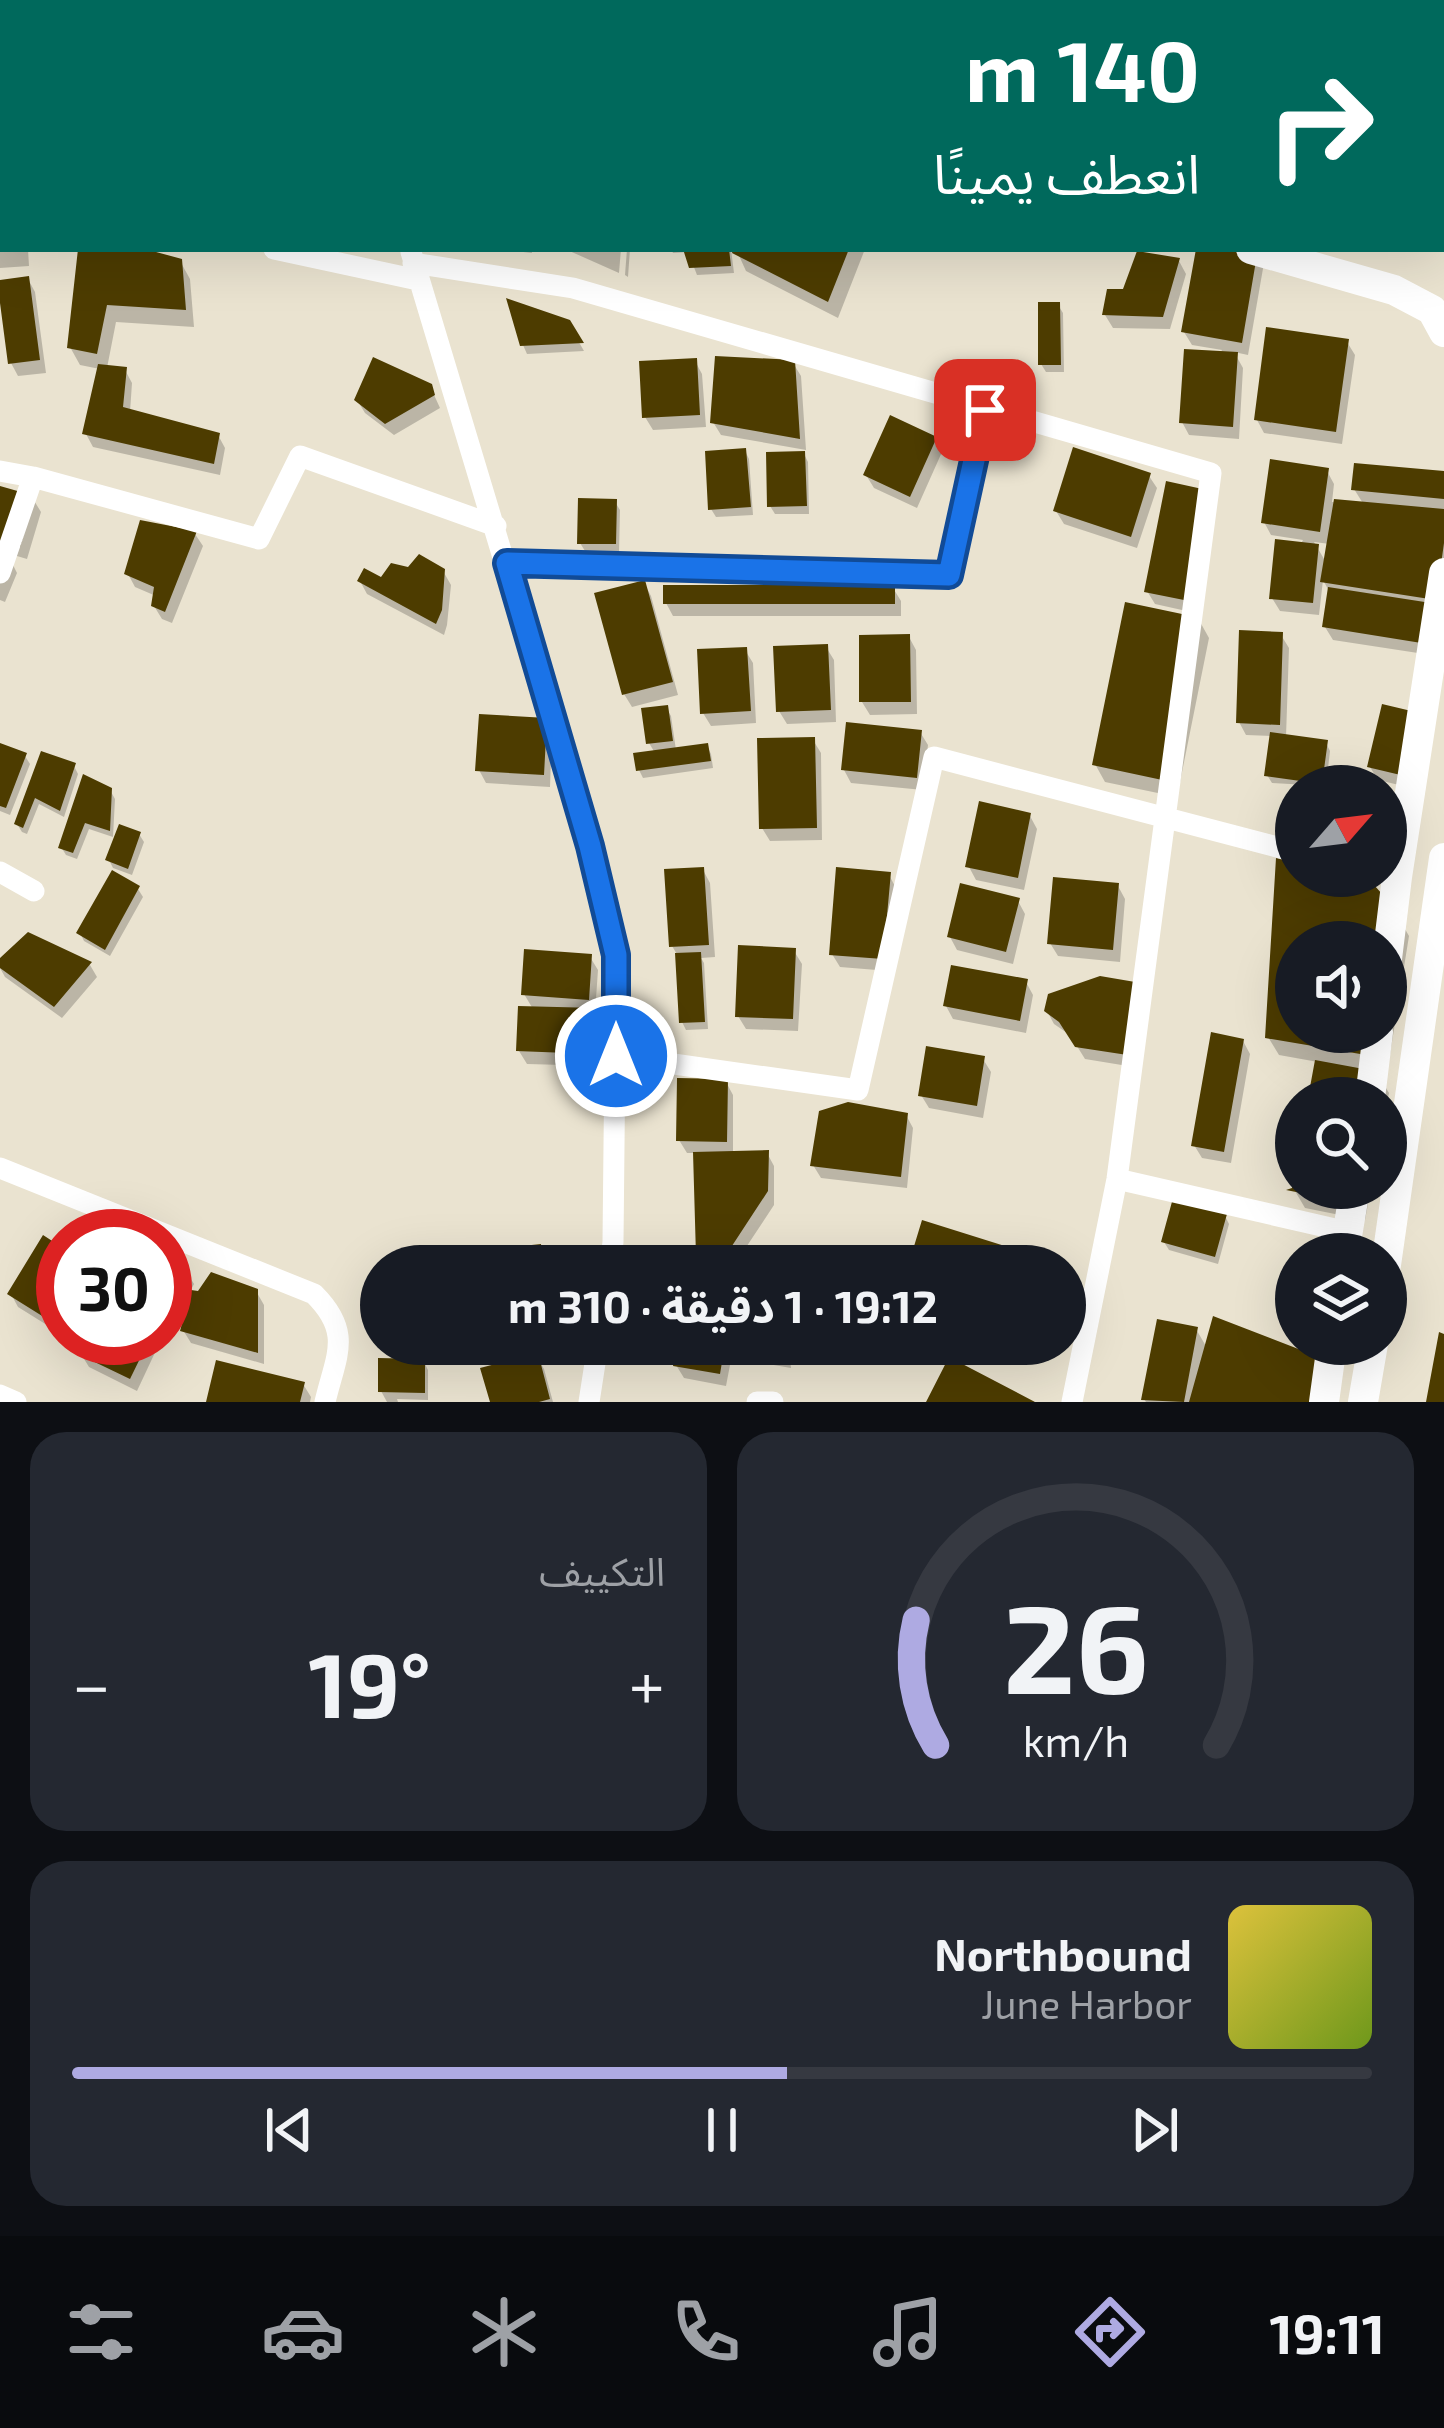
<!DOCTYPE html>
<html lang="ar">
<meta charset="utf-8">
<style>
body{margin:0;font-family:"Exo 2","Noto Sans Arabic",sans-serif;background:#242831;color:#f1f3f6;direction:rtl;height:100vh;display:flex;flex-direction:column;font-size:45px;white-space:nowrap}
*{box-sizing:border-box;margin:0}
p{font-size:39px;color:#9ea1a6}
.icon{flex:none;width:66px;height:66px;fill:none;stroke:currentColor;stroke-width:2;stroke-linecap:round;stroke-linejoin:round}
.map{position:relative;height:1402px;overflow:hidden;direction:ltr}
.sheet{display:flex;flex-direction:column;gap:30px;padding:30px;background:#0d0f14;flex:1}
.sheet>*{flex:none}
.top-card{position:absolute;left:0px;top:0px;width:1446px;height:252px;box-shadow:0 12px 48px #0002;direction:rtl;background:#00695c;color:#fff;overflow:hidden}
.needle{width:78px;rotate:62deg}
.fabs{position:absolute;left:1275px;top:765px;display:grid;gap:24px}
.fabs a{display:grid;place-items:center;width:132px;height:132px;border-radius:50%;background:#171b24;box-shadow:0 12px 48px #0002;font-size:60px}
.speed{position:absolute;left:36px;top:1209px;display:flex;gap:24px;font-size:60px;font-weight:700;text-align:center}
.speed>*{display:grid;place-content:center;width:156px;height:156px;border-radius:50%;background:#171b24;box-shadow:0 12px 48px #0002;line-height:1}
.speed .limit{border:18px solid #d22;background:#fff;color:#111}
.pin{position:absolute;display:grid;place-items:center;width:102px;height:102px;color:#fff;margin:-51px;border-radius:24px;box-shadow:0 6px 18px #0006}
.me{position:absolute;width:132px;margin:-66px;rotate:0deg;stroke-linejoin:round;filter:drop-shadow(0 0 9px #0008)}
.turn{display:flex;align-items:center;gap:42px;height:252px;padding:0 48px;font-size:54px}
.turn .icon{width:156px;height:156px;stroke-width:2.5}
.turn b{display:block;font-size:84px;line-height:102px}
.big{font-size:90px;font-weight:700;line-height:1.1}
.sheet .card{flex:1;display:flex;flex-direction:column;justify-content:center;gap:18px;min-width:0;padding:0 42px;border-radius:36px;background:#242831}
.sheet .dial{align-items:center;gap:0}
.dial svg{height:312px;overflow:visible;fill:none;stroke:#363941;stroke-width:7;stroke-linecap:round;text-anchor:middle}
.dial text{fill:#f1f3f6;stroke:none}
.song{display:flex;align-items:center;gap:36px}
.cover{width:144px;height:144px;border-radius:18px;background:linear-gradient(135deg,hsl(50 70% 55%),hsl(80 70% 35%))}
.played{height:12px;border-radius:6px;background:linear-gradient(90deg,#aeaae2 55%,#363941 55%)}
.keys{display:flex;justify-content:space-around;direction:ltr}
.heat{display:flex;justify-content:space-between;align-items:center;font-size:66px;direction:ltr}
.sheet .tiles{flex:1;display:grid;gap:30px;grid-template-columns:1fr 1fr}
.card:last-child{grid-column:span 2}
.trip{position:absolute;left:360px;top:1245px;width:726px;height:120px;border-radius:60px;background:#171b24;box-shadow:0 12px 48px #0002;font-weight:700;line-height:120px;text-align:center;direction:rtl}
.tabs{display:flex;height:192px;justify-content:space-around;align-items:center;background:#090b0e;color:#9ea1a6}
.tabs .icon{width:84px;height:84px}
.tabs .on{color:#aeaae2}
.tabs b{font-size:54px;color:#f1f3f6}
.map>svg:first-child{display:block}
.shadow{fill:#0003;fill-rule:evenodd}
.building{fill:#4d3c00}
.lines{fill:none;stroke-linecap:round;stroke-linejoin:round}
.street{stroke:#fff;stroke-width:21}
.secondary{stroke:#fff;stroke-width:30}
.route-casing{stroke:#114b97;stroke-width:30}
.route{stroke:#1a73e8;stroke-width:21}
</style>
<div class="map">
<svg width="1444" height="1402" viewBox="0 0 1444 1402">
<rect width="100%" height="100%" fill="#eae3d0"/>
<path class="shadow" d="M106,0H150L152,3H105Z
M198,0H227L229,3H194Z
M635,0H712L711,3H647Z
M796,0H869V3H796Z
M876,0H941V3H878Z
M1043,0H1087L1088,3H1043Z
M1184,0H1224L1226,3H1185Z
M1244,0H1293V3H1244Z
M1302,0H1406L1431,3H1302Z
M0,68H3V138H0Z
M1444,110V185H1443V110Z
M3,218V249H28L29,266L0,268V219Z
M81,249H133L180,261L190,279L194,327L116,322L107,368L125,370L132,383L130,412L218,435L225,448L220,475L93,447L86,434L100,369L80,365L70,347Z
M497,249H531L532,253Z
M565,249H621L619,273Z
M627,249H630L628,277L625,275Z
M671,249H731L734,273L697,275L688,252L673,253Z
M736,249H865L838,318L746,271Z
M1199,249L1265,257L1248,355L1234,352L1243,368L1239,439L1189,435L1182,422L1222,350L1192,345L1184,332Z
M1179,261L1186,274L1170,329L1113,328L1105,315L1125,292Z
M28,279L35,292L46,373L18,376L11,363Z
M1058,305L1063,313L1064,372H1046L1041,364Z
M568,323L584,351L527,354L523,345Z
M1347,342L1355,355L1342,444L1264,433L1257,420Z
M695,361L702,374L706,427L653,430L645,417Z
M793,363L801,376L806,450L721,435L713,422Z
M430,386L440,408L394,435L365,413L357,400Z
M935,440L942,452L917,508L874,488L866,475Z
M745,451L749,459L753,515L716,517L711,509Z
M804,454L808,462L809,514H775L770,506Z
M1327,471L1334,484L1332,502L1364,505L1354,489L1444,474V657L1333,640L1325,627L1330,593L1323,580L1319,615L1280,611L1272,598L1303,540L1271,535L1264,522ZM1314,542L1330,544L1327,564Z
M1149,476L1157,488L1137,548L1064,524L1056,511Z
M0,489L33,499L41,512L27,559L0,551Z
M1205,492L1191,612L1155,604L1147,591Z
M615,502L620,510L619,552L585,551L580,543Z
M195,534L203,546L172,623L162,619L154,606L156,596L135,587L128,574Z
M0,560L13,565L17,573L5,602L0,600Z
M443,571L451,585L447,625L444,635L367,594L360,581Z
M644,583L651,596L678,695L632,707L624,694Z
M893,588L901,601V616H673L666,603Z
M1199,620L1209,638L1177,797L1105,782L1095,764Z
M1281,635L1289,648L1286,737L1326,743L1330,751L1326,786L1272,783L1267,775L1272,736L1246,735L1239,722Z
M909,637L916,650L917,714L870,715L862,702Z
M826,647L834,660L836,722L787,724L779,711Z
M745,650L753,663L756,723L711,726L703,713Z
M1384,707L1416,789L1378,780L1370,767Z
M666,708L671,716L676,750L707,746L711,754L713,768L643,778L639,770L655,753L649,743Z
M481,717L552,734L550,787L486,783L479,770Z
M920,732L928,745L923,790L851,783L844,770Z
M813,740L821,753L822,840L770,841L762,828Z
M0,746L25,756L30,764L10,815L0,811Z
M43,755L74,766L78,774L64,817L39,804L27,834L22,832L17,824Z
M110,790L115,799L113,837L89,829L77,859L66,855L61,847Z
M1030,816L1037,829L1024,890L976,880L969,867Z
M139,834L144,842L132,875L113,868L109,860Z
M1296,866V876H1331L1398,917L1409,936L1387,1073L1376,1071L1389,1093L1386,1107V1098H1312L1318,1062L1279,1055L1268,1037ZM1296,942H1386V1032H1296Z
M703,870L710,883L715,957L701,958L704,963L708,1029L686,1030L682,1022L678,956L672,946Z
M889,875L896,888L889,971L840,967L832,954Z
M1118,886L1125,899L1120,962L1058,956L1050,943Z
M138,889L143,897L110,956L84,941L80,933Z
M1018,901L1025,914L1013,964L957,950L950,937Z
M28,936L90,965L97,977L62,1018L5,977L0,968V962Z
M794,951L802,964L798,1031L746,1029L738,1016Z
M590,957L598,970L595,1013L601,1024L600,1066L527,1064L519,1051L533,1009L524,994Z
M1100,979L1140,1068L1085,1059L1070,1035L1054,1024L1047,1011Z
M1026,982L1033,995L1026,1033L953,1019L946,1006Z
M1243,1041L1250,1054L1231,1163L1202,1158L1194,1145Z
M983,1059L991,1072L983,1118L929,1108L921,1095Z
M726,1082L733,1095V1154L767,1153L774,1166V1205L735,1264L705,1266L699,1256L697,1153H687L679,1140Z
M906,1115L913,1128L907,1188L821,1178L813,1165Z
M1296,1183V1188H1371L1365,1220L1305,1208L1295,1191Z
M1225,1216L1229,1224L1218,1264L1169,1250L1164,1242Z
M1006,1249L1013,1262L1012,1266H911Z
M63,1251V1335L18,1307L11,1294Z
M165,1260L186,1271L194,1284L174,1322L165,1318Z
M256,1291L264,1305V1364L191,1343L183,1330L199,1294Z
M1196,1329L1207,1348L1333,1402H1146L1144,1399Z
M89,1338H156L159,1344L137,1391L89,1367L81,1354Z
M680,1344H734L726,1386L684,1378L676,1365Z
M749,1344H788L791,1368L757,1362Z
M536,1356L544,1369L553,1402H493L484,1370Z
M424,1362L428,1370V1400L397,1399L398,1402H387L381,1391Z
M218,1363L303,1384L311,1397L310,1402H209Z"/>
<path class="building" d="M78,249H145L182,259L186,310L107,305L97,354L67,348Z
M683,249H729L731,266L689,268Z
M733,249H849L828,302L732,253Z
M1196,249H1258L1242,343L1181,332Z
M1137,251L1180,258L1163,317L1102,315L1107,289H1123Z
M29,276L40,360L8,364L0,303V280Z
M506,298L570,320L584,343L520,346Z
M1038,302H1060L1061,365H1038Z
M1266,327L1349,339L1336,432L1254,420Z
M1184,349L1238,352L1233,427L1179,423Z
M715,356L795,360L800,439L710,423Z
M373,357L432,384L435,395L385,424L354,400Z
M697,358L700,415L642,418L639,361Z
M98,364L127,367L123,407L220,433L214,464L82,434Z
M890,415L937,437L910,497L863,475Z
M1073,447L1151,473L1131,537L1053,511Z
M746,448L751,507L708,510L705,451Z
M805,451L807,506L767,507L766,452Z
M1270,459L1329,468L1320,532L1261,523Z
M1354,463L1444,471V499L1351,490Z
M1166,481L1207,490L1184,600L1144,592Z
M0,486L35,496L20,547L0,541Z
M578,498L617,499L616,544H577Z
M1334,499L1444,509V543L1436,600L1320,582Z
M140,520L197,531L165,612L151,606L154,587L124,574Z
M1275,539L1319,544L1313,603L1269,599Z
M419,554L445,569L442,610L436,624L357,581L364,568L381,577L391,563L408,567Z
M645,580L673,682L622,695L594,593Z
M663,585H895V604H663Z
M1328,587L1444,605L1440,646L1322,627Z
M1125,602L1201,618L1167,781L1092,765Z
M1239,630L1283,632L1280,725L1236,723Z
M910,634L911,702H859V635Z
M828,644L831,710L776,712L773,646Z
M747,647L751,711L700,714L697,649Z
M1382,704L1424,714L1409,777L1367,767Z
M668,705L673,741L646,744L641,708Z
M479,714L547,718L544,775L475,771Z
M846,722L922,730L917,778L841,770Z
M1270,732L1328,740L1322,784L1264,776Z
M815,737L817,828L759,829L757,738Z
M0,743L27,753L6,808L0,806Z
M708,743L711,761L636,771L633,753Z
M41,751L76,763L60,811L35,798L23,828L14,824Z
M83,774L112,788L110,831L85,823L73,853L58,848Z
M979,801L1031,813L1018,878L965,867Z
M119,824L141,832L128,869L105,860Z
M1276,858L1296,863V876H1343L1374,885L1401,915L1389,992H1386V942H1296V1032H1382L1378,1057L1265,1038Z
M704,867L709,945L669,947L664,869Z
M836,867L891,872L883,959L829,955Z
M112,870L140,886L105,950L76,933Z
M1053,877L1119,883L1113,950L1047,944Z
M960,883L1020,898L1006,952L947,937Z
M28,932L92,962L54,1007L0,968V958Z
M738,945L796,948L793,1019L735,1017Z
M524,949L592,954L589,1000L521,995Z
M701,952L705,1022L679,1023L675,953Z
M951,965L1028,979L1020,1021L943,1006Z
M1100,976L1141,983L1134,1056L1075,1047L1059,1022L1044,1011L1048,994Z
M518,1006L596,1008L594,1054L516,1051Z
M1211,1032L1244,1039L1224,1152L1191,1146Z
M926,1046L985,1056L977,1106L918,1096Z
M1315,1060L1380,1072L1376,1098H1308Z
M677,1078L728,1079L727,1142L676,1141Z
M848,1102L908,1113L901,1177L810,1166L819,1111Z
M769,1150L768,1191L728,1252L696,1256L693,1152Z
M1294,1179H1296V1188H1359L1356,1204L1286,1190L1292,1188Z
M1173,1198L1227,1214L1215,1257L1161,1242Z
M922,1220L1008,1247L1002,1266H908Z
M43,1235L63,1248V1312L55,1324L7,1294Z
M541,1244L543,1266H506L504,1248Z
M165,1257L189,1269L165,1314Z
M211,1272L258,1289V1353L180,1331L191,1290L198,1291Z
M1213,1316L1332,1362L1317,1402H1189Z
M1157,1319L1198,1327L1184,1402L1141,1400Z
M1439,1332L1444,1334V1402H1426Z
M85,1338H150L130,1379L78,1354Z
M677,1344H725L720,1374L673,1366Z
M538,1353L550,1399L539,1402H490L480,1368Z
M949,1357L1035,1402H926Z
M378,1358L425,1359V1393L378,1392Z
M216,1360L305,1382L300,1402H206Z"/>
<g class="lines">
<path class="street" d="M370,0V3
M959,3L960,0
M0,190H3
M274,249L418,280
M411,252L590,846L616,954L613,1242L610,1266
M413,263L573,288L1211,473L1117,1179L1072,1402
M0,471L33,477L259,539L300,456L496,526
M507,563L949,575L985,409
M0,573L33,477
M0,872L34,891
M617,1056L858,1090L934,757L1296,852
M0,1168L314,1294C353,1333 336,1355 325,1402
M1117,1179L1348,1232
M0,1395L16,1402
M589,1402L598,1344
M757,1402H773"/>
<path class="secondary" d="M328,0L336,3
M489,0L500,3
M1443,227H1444
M1251,249L1394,290L1432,310L1444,332
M1386,967L1397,877L1444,573
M1370,1098L1378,1032
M1344,1254L1355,1188
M1386,1265L1444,858
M1324,1402L1332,1344
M1363,1402L1373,1344"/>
</g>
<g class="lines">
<defs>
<path id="route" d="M616,1056V955L590,846L507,563L949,575L985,410"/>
</defs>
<use href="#route" class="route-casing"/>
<use href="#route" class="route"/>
</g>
</svg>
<div class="fabs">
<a><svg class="needle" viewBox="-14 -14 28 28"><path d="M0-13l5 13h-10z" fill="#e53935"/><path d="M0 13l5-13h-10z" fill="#9ea1a6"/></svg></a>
<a><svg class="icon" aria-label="sound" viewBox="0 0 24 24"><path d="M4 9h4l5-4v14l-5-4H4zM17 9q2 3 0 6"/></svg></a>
<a><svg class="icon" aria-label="search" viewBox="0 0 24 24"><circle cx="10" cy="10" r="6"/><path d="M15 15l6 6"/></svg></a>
<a><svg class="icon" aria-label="layers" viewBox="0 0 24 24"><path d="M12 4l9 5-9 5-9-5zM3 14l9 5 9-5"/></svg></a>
</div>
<div class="speed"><div class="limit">30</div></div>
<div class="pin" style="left:985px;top:410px;background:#d93025"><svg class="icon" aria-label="arrive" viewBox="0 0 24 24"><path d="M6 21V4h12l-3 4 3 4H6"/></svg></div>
<svg class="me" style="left:616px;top:1056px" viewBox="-20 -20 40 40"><circle r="17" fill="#1a73e8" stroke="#fff" stroke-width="3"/><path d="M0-11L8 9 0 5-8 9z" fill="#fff"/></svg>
<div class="trip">19:12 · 1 دقيقة · 310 m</div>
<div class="top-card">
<div class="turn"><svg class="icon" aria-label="right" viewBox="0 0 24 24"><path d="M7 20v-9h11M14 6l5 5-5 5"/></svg><div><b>140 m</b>انعطف يمينًا</div></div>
</div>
</div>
<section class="sheet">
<div class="tiles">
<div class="card dial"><svg viewBox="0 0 100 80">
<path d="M14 69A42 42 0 1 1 86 69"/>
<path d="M14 69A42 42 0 0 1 9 37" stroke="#aeaae2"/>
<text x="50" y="56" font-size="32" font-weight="700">26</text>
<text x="50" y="72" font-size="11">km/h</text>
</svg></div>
<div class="card"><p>التكييف</p>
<div class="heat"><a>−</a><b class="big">19°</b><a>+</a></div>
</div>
<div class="card">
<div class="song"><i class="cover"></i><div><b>Northbound</b><p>June Harbor</p></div></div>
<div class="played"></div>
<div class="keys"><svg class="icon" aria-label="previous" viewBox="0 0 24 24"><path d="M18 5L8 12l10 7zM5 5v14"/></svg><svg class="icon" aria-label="pause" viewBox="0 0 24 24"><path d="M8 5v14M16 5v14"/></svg><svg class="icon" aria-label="next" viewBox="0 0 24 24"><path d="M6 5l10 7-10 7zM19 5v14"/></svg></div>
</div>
</div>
</section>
<nav class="tabs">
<b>19:11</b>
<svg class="icon on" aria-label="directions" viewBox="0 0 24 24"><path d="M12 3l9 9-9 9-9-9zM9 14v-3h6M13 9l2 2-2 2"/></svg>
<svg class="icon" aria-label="music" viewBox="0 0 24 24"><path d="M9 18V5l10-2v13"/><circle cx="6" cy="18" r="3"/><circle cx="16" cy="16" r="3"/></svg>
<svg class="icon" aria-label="phone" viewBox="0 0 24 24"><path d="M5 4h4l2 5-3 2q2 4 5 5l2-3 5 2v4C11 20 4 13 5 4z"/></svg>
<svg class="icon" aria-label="climate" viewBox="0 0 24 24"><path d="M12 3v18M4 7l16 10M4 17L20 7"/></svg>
<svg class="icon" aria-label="car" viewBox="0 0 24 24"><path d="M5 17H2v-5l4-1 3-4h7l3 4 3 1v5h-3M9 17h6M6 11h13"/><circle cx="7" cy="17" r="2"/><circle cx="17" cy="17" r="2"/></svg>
<svg class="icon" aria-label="filters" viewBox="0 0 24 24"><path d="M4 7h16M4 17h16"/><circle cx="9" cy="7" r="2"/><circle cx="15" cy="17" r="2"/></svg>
</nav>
